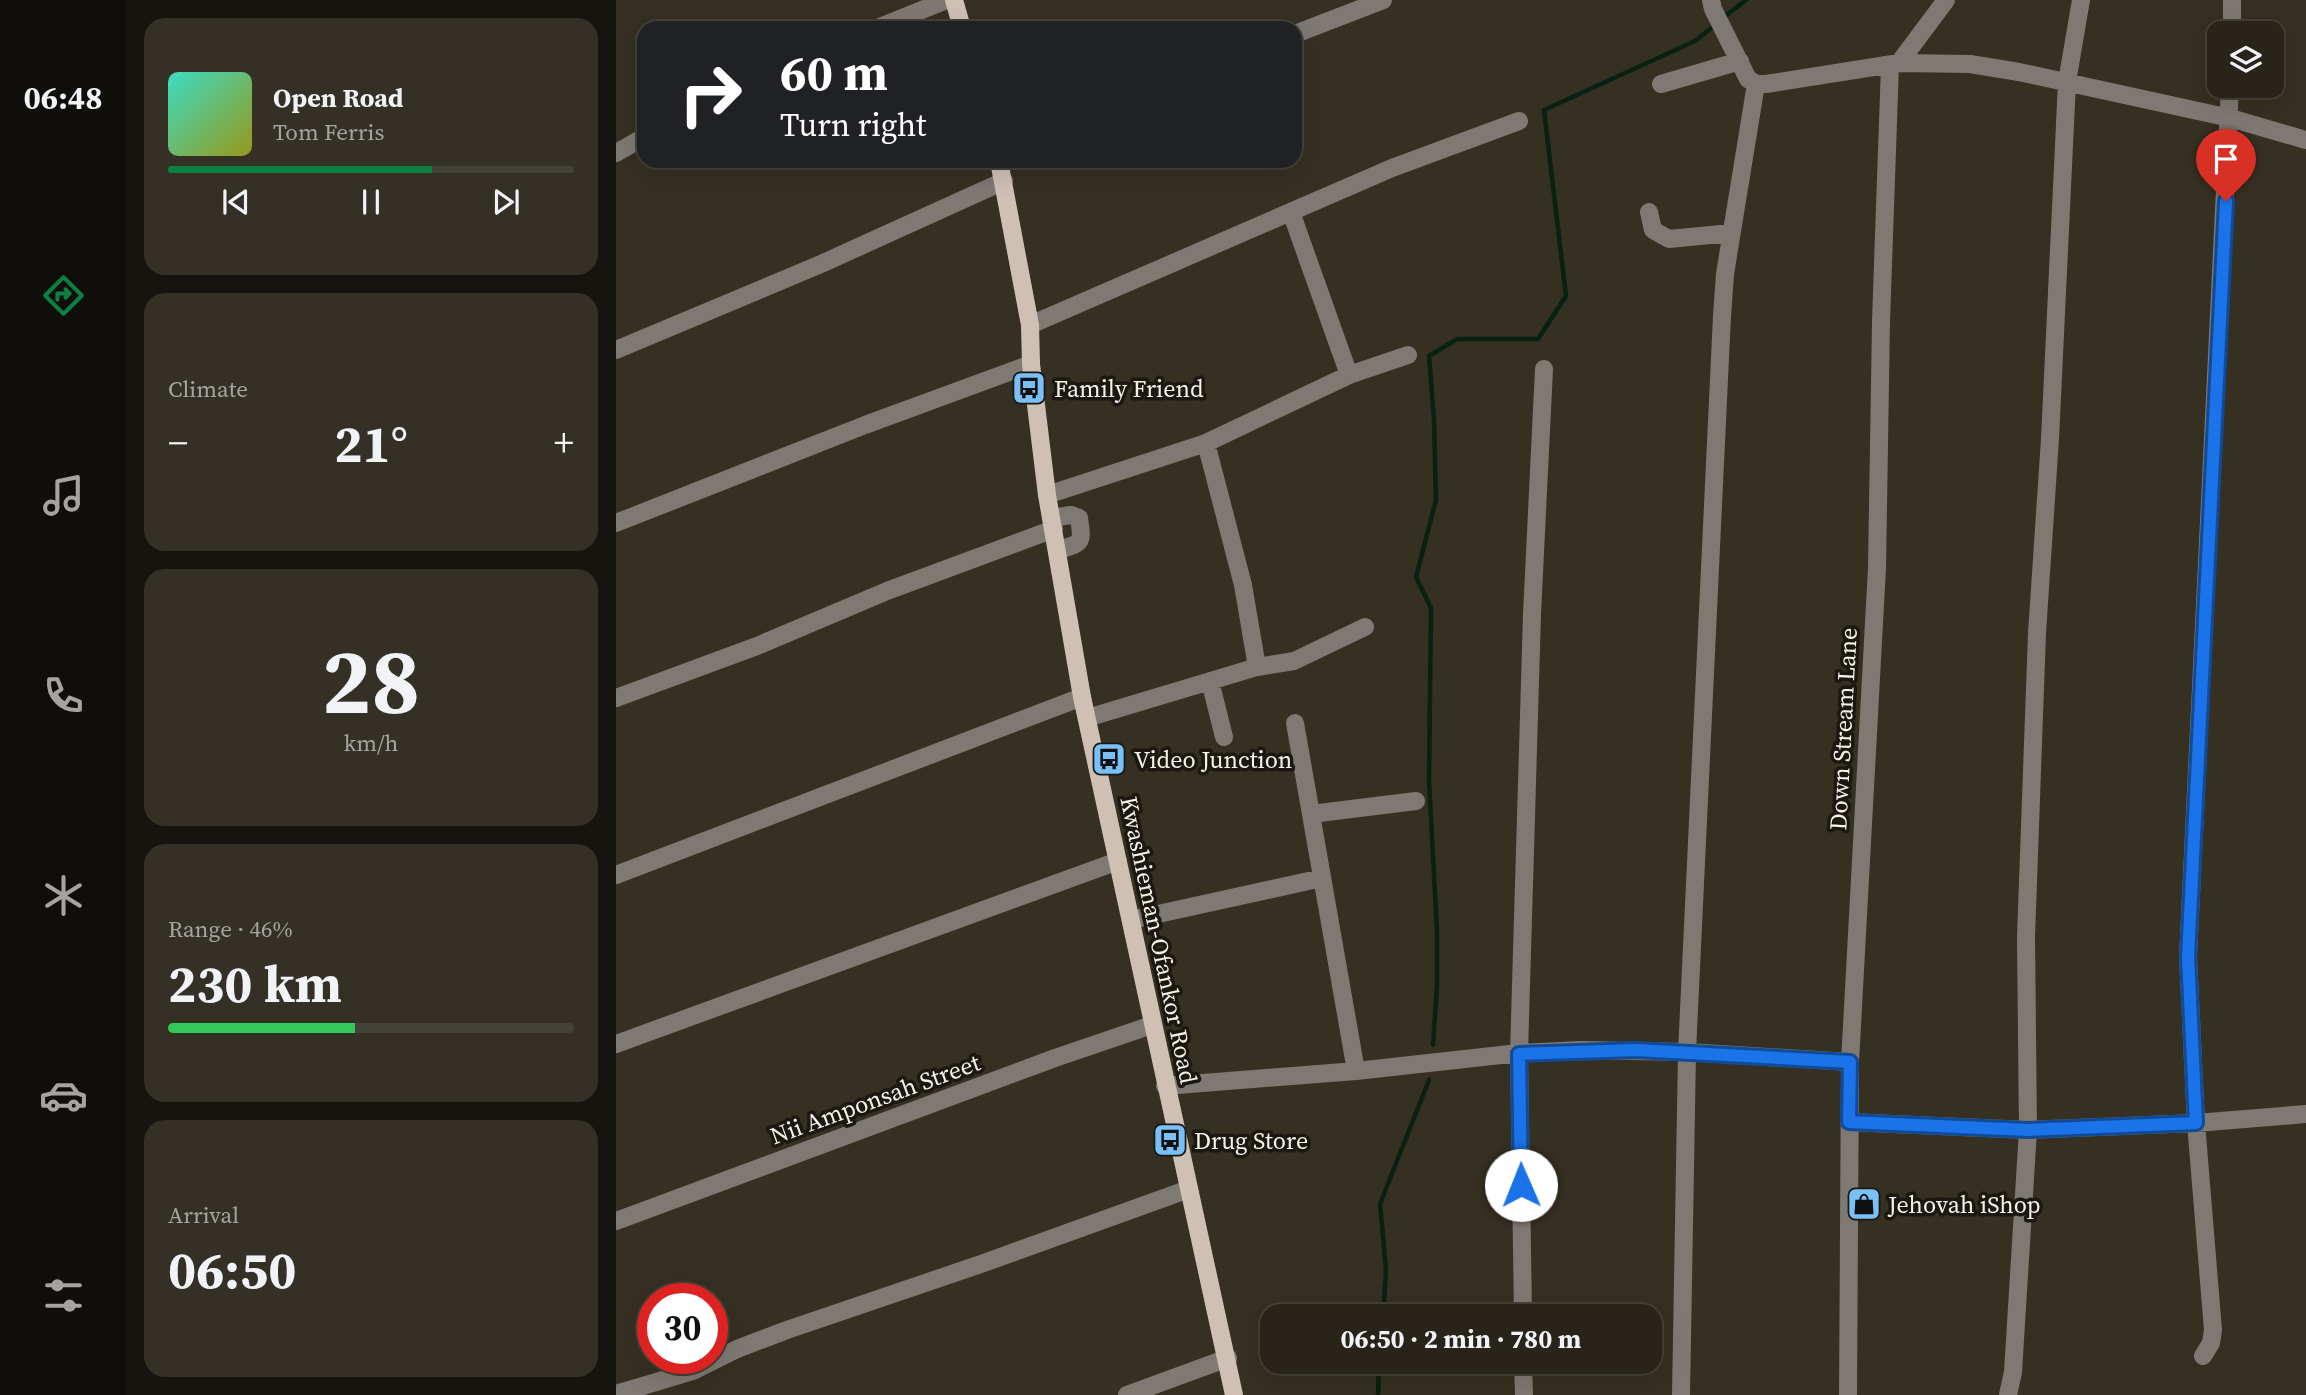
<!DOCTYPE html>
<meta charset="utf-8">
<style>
body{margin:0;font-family:"Source Serif 4",serif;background:#343026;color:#f1f3f6;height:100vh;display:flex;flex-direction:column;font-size:26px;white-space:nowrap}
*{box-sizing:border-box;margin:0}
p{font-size:23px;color:#a5a4a2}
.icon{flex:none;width:38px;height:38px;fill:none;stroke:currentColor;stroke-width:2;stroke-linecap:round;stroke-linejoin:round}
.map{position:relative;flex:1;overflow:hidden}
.drawer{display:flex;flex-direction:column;gap:18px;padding:18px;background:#16140e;width:490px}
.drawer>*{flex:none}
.guide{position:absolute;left:21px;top:21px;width:665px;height:147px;border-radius:21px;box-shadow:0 7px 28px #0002,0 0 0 2px #444138;background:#202124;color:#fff;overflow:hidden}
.fabs{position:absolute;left:1591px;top:21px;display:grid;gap:14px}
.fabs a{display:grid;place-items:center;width:77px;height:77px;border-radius:14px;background:#282419;box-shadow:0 7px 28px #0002,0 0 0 2px #444138;font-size:35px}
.speed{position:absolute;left:21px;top:1283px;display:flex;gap:14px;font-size:35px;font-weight:700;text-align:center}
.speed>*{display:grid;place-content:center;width:91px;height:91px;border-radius:50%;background:#282419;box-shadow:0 7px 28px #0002,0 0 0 2px #444138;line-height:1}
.speed .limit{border:10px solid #d22;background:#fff;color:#111}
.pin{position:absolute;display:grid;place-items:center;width:60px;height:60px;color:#fff;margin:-72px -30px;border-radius:50% 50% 50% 0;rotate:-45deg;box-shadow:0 0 7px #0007}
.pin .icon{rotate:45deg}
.me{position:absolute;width:77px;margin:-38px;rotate:359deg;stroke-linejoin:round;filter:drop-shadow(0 0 5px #0008)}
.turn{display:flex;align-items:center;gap:24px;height:147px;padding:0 28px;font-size:32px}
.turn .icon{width:91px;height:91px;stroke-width:2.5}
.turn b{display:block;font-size:49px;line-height:60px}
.big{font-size:52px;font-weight:700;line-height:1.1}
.drawer .tile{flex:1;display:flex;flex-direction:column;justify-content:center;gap:10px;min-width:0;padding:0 24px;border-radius:21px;background:#343026}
.drawer .dial{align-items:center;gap:0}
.dial b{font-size:91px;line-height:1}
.song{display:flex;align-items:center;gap:21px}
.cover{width:84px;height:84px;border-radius:10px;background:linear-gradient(135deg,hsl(170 70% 55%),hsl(60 70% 35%))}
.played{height:7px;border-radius:4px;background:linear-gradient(90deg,#0b8043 65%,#444138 65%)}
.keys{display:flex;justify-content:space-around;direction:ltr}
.heat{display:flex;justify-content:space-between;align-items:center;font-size:38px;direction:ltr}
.charge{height:10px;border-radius:5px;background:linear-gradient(90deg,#34c759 46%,#444138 0)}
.trip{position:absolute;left:644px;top:1304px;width:402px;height:70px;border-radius:21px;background:#282419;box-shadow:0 7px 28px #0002,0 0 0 2px #444138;font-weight:700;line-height:70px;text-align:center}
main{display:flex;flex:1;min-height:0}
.tab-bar{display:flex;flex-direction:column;width:126px;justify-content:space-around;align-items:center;background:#100e0a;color:#a5a4a2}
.tab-bar .icon{width:49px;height:49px}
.tab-bar .selected{color:#0b8043}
.tab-bar b{font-size:32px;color:#f1f3f6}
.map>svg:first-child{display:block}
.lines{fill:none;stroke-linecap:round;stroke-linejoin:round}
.stream{stroke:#082112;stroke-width:4.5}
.minor{stroke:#7f7973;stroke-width:18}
.major{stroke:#cfc0b4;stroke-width:18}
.route-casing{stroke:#114b97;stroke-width:18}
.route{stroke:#1a73e8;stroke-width:12}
.labels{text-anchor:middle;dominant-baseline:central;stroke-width:7;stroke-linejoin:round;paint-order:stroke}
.poi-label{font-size:24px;fill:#f5f2e8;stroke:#1b1811;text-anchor:start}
.street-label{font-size:24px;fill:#f5f2e8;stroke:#1b1811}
</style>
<main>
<nav class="tab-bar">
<b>06:48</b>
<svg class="icon selected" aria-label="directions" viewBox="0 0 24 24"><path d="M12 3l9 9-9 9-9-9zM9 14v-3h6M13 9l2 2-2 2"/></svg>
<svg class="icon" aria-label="music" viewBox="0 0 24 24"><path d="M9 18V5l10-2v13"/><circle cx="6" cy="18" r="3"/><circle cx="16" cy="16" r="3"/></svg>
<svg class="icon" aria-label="phone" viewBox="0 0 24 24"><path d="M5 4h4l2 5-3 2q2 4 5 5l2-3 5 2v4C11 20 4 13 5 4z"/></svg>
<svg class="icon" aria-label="climate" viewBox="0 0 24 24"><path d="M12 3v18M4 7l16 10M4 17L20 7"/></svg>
<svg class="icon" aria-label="car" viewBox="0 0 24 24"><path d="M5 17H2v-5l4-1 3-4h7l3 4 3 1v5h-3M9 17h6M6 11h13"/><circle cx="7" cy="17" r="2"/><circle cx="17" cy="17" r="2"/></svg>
<svg class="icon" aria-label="filters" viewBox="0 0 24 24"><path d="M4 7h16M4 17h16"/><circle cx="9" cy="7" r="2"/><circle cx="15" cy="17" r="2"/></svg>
</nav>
<section class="drawer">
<div class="tile">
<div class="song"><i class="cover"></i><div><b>Open Road</b><p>Tom Ferris</p></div></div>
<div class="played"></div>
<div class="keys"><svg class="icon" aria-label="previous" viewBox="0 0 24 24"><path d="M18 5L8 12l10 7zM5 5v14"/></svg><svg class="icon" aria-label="pause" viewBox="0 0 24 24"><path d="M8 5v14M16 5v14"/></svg><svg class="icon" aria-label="next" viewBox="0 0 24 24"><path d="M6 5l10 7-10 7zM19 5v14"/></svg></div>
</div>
<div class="tile"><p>Climate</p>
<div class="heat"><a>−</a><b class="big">21°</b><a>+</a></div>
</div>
<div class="tile dial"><b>28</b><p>km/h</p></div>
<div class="tile"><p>Range · 46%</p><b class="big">230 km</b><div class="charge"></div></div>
<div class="tile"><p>Arrival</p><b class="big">06:50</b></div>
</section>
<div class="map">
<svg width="1690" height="1395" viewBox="0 0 1690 1395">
<rect width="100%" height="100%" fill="#353021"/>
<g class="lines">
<path class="stream" d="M1108,17L1130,0
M817,1045L821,986V931L813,781L815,608L800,577L820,500L818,420L813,356L841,339H922L950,296L928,110L1079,41L1099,25
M767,1316L770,1270L764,1204L813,1080
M762,1395L763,1362"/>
<path class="minor" d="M1095,0L1097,9L1132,79L1140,84H1150L1283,63L1354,64L1403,72L1614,118L1690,140
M261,28L331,0
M1616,33V0
M679,34L767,0
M1283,63L1330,0
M1045,84L1124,61
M0,153L28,137
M675,212L733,375
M1033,212L1037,230L1053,239L1115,233
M414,325L776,168L903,121
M0,350L205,264L388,181
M590,443L627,585L641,667
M431,495L590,443L733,375L792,355
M436,518L455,515L463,518C467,544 466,543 442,550
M0,523L249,425L415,364
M594,681L608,737
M0,698L141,646L271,591L438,529
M471,718L641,667L678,661L749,627
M679,723L740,1071
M695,814L800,801
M0,875L466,697
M515,920L706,878
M0,1044L502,861
M549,1086L740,1071L903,1053L965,1050L1071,1052L1234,1062
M1233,1122L1412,1130L1580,1123L1690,1114
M0,1221L439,1058L536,1025
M907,1316L903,1053L916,614L928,369
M1587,1356L1595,1343L1597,1330L1580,1123L1572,957L1614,86
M907,1362L908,1395
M0,1394L77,1371L121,1349L171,1330L365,1264L573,1189
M511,1395L612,1358
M1065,1395L1071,1052L1106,316L1109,274L1140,84
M1232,1395L1234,1062L1261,568L1265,321L1274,65
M1392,1395L1397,1372L1412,1130L1410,937L1421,633L1434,439L1451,82L1465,0"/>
<path class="major" d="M338,0L346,28
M383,161L414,325L415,364L431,495L466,697L618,1395"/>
</g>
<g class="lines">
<defs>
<path id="route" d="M905,1185L903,1054L1020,1050L1234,1062L1233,1122L1412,1130L1580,1123L1572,957L1610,201"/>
</defs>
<use href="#route" class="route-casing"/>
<use href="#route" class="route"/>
</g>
<defs>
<symbol id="bus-square" viewBox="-11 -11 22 22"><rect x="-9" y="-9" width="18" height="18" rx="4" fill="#79bff8" stroke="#1b1811"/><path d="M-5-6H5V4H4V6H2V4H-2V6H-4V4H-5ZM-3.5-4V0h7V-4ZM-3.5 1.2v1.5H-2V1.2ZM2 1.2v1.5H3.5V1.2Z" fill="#111"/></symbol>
<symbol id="shop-square" viewBox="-11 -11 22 22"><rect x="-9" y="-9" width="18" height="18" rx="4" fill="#79bff8" stroke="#1b1811"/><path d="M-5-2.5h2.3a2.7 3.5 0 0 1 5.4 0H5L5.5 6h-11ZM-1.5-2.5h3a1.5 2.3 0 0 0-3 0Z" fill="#111"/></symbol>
</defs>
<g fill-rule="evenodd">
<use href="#bus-square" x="394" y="369" width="38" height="38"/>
<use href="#bus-square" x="474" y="740" width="38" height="38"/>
<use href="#bus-square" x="535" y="1121" width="38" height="38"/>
<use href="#shop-square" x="1229" y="1185" width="38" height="38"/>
</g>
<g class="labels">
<g class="poi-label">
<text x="438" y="388">Family Friend</text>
<text x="518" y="759">Video Junction</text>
<text x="578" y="1140">Drug Store</text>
<text x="1272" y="1204">Jehovah iShop</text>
</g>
<g class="street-label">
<text transform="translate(1227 729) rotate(-87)">Down Stream Lane</text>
<text transform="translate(543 940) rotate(78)">Kwashieman-Ofankor Road</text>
<text transform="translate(259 1099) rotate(-20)">Nii Amponsah Street</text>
</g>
</g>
</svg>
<div class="fabs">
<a><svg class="icon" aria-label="layers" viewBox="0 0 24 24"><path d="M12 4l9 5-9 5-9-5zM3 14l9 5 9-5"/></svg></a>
</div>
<div class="speed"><div class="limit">30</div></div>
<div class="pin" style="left:1610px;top:201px;background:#d93025"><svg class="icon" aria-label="arrive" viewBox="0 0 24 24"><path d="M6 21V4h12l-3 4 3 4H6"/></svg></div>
<svg class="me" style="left:905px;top:1185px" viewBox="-20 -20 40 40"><circle r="19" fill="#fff"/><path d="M0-13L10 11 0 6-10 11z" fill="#1a73e8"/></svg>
<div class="trip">06:50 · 2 min · 780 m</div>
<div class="guide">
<div class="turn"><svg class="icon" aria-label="right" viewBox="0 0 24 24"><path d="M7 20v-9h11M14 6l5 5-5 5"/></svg><div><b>60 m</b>Turn right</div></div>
</div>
</div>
</main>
